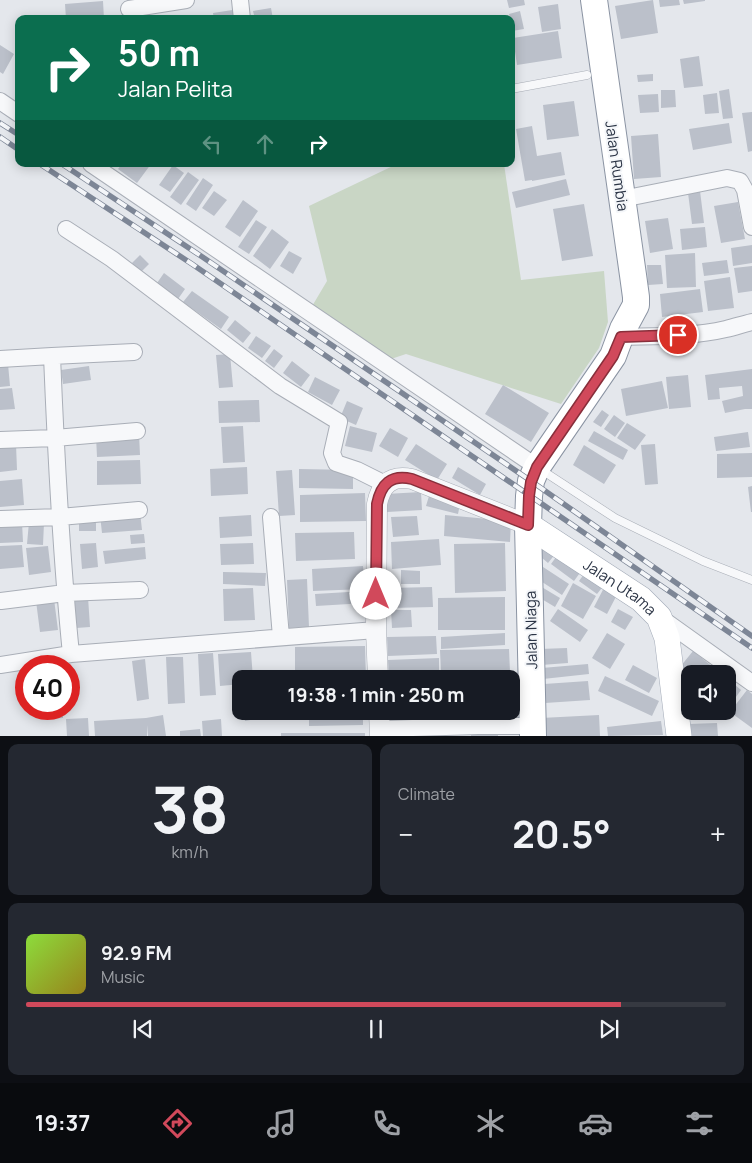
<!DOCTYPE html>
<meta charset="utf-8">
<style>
body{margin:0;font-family:Manrope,sans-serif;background:#242831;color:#f1f3f6;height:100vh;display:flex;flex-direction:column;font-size:19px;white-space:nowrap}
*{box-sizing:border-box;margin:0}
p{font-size:16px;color:#9ea1a6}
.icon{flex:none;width:28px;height:28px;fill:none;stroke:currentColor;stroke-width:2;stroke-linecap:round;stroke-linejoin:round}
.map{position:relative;height:736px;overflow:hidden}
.drawer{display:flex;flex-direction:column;gap:8px;padding:8px;background:#0d0f14;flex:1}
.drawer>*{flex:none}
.hud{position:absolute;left:15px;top:15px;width:500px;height:152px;border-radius:10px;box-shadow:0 2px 12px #0003;background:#0b6e4f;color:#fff;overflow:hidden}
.controls{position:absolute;left:681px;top:665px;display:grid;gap:10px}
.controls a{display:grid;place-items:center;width:55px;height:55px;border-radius:10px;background:#171b24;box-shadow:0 2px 12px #0003;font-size:25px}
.speed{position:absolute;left:15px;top:655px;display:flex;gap:10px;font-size:25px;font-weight:700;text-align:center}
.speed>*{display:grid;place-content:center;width:65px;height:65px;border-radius:50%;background:#171b24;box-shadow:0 2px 12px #0003;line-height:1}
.speed .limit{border:8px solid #d22;background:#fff;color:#111}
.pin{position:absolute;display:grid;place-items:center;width:42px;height:42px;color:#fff;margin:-21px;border:2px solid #fff;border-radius:50%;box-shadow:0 1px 5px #0007}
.me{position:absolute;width:55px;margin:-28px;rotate:0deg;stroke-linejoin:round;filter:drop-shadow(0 0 4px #0008)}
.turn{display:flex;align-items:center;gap:18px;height:105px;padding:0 20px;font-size:22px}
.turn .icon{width:65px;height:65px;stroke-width:2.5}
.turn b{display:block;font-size:35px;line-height:42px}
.lanes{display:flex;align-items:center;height:48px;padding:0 20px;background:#0003;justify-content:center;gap:25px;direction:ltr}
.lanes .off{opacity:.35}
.big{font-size:38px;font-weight:700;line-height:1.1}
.drawer .card{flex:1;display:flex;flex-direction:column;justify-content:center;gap:8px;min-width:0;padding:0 18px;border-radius:10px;background:#242831}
.drawer .dial{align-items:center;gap:0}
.dial b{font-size:65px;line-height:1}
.song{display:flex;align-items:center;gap:15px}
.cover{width:60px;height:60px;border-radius:8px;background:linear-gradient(135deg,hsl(90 70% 55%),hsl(50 70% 35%))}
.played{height:5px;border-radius:2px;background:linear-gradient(90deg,#d1495b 85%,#363941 85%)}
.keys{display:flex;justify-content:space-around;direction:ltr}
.heat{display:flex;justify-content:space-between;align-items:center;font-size:28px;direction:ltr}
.drawer .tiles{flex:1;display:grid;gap:8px;grid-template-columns:1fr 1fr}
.card:last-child{grid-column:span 2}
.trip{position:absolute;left:232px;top:670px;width:288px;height:50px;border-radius:10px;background:#171b24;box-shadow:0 2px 12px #0003;font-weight:700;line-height:50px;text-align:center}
.dock{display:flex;height:80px;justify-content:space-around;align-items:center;background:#090b0e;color:#9ea1a6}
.dock .icon{width:35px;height:35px}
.dock .on{color:#d1495b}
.dock b{font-size:22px;color:#f1f3f6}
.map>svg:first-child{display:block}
.green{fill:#c9d6c5}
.building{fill:#bbc0ca}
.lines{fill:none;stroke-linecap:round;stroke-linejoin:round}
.service-casing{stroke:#a9aeb7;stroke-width:9}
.minor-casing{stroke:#a9aeb7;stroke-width:18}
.tertiary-casing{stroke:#a9aeb7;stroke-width:21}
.primary-casing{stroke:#a3abb8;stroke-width:26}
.trunk-casing{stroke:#8b94a3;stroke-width:28}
.service{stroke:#f7f8fa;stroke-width:8}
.minor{stroke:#f7f8fa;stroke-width:16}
.tertiary{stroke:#f7f8fa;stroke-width:20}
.primary{stroke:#fff;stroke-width:25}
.trunk{stroke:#fff;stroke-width:26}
.rail-casing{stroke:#7d8696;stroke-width:5.5}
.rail{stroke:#f4f6f9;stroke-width:4;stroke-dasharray:11;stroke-linecap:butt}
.route-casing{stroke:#882f3b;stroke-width:12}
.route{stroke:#d1495b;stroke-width:9}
.labels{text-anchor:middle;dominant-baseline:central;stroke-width:4;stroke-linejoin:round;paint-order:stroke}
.street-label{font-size:15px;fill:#2b3445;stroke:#f4f6f9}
</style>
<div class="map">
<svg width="752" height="736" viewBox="0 0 752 736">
<rect width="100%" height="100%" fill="#e4e7ec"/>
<path class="green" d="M397,164H504L521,280L604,271L608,322L599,348L561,404L406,354L388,360L311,308L327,281L309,206Z"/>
<path class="building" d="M507,0H524L525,5L509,8Z
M653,0L658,33L621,39L615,6Z
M659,0H679L680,5L660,7Z
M683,0H705V1L684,4Z
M103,1L104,19H66L65,4Z
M558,4L561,29L542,32L538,7Z
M271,8L273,19H255L253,11Z
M239,9L241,19H214L213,13Z
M520,11L524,29L512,31L511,19H510L509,14Z
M558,31L562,58L517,65L513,38Z
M0,45L14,54L3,74L0,72Z
M699,56L703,86L684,88L680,59Z
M653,74V81L638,82L637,75Z
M729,89L733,118L723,119L719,91Z
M661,90H675L676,107L661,108Z
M717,93L719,113L705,114L703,95Z
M658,94L659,112L640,113L638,95Z
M574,101L579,136L547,140L543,105Z
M752,112V151L748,152L742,113Z
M729,123L732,143L693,150L689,129Z
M532,126L537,156L561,152L565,175L532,181V180L525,181L516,129Z
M658,134L661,177L634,179L631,136Z
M122,164H151L137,183L118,169Z
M173,165L184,173L170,192L159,185Z
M188,172L199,180L181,205L170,197Z
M203,178L213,185L196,211L186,204Z
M566,179L570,195L516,208L512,192Z
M214,191L227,200L214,216L202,208Z
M700,191L704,223L692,224L688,193Z
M243,200L258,211L240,237L225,227Z
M738,202L745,239L721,243L714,206Z
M584,204L593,256L562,261L553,209Z
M668,218L673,249L650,253L645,221Z
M256,220L267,227L249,254L238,247Z
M705,227L707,247L682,250L680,229Z
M272,229L289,242L270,269L253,256Z
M752,245V263L733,266L731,248Z
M289,251L302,258L293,274L280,266Z
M695,253L696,287L667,288L665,255Z
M140,255L149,264L141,272L132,263Z
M727,260L729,273L704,276L702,263Z
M647,265H661L663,284L648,285Z
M752,266V291L738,293L734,268Z
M164,273L185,289L178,299L157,283Z
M730,277L734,308L708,311L704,281Z
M700,289L703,312L662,317L660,294Z
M192,291L229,317L221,329L183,302Z
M235,320L251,333L243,343L227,330Z
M256,336L271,346L262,358L248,348Z
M274,349L283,356L274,368L265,361Z
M230,354L233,387L219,388L216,355Z
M292,361L310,375L301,387L283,373Z
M8,364L10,386L0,387V365Z
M89,366L91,380L63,384L61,370Z
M752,369V409H745L725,413L722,401L743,396L742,386L719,388L720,399L708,400L705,375Z
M688,375L691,407L669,409L666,377Z
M315,377L340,390L332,405L308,392Z
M662,381L668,408L626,416L621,389Z
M503,385L549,413L531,442L485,414Z
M12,388L15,409L0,410V389Z
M259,400L260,422L219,423L218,401Z
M347,401L363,408L356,425L340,418Z
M602,410L609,415L601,427L593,422Z
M614,415L625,423L615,437L604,429Z
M627,423L646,435L635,450L617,438Z
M243,426L245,462L223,463L221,427Z
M350,426L377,433L372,452L345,446Z
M390,428L408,438L398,457L379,446Z
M594,431L628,450L623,460L588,441Z
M748,432L750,447L716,451L714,437Z
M139,434L140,455L97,457L96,436Z
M16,444L17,470L0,472V445Z
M416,444L447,464L437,480L405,460Z
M655,444L658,484L645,485L641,445Z
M584,445L616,465L604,484L573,465Z
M752,453V477L717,478V454Z
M140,460L141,484L97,485V461Z
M247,467L248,494L211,496L210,469Z
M458,467L486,484L480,495L452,478Z
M299,469L353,470V489L299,488Z
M292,470L295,515L279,516L276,471Z
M22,479L24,505L0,507V481Z
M752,486V512H751L748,487Z
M421,492L422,510L387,512L386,494Z
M365,493L366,521L300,522V495Z
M429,496L460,504L458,514L426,506Z
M140,512L142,530L102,533L100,515Z
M251,515L252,536L220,538L219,517Z
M445,515L511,521L510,542L444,536Z
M79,516L96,517V531H79Z
M417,516L419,535L393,537L391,517Z
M22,522L23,542L0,543V523Z
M29,522L44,523L43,545L27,544Z
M354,532L355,559L296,561L295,533Z
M144,534L145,543L131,544L130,535Z
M439,539L441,565L392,569L391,542Z
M96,543L98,567L82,569L80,544Z
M253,543L254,564L221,565L220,544Z
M505,543L506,591L455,593L454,544Z
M543,543L556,553L548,563L535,552Z
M22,545L24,567L0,569V546Z
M48,546L51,572L29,575L26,548Z
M145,547L146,559L105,564L103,551Z
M559,553L582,570L574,581L551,564Z
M540,565L569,584L562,595L533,576Z
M363,566L365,589L313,591L312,569Z
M401,570L420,571V584H401Z
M587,570L605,584L597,594L579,581Z
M223,572L266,573L265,586L223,584Z
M307,579L309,627L289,628L287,580Z
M607,582L620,589L607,614L594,607Z
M573,583L596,596L583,619L561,606Z
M540,586L560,598L555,607L535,595Z
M432,587L433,607L391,608L390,588Z
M253,588L255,620L224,621L223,589Z
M365,591L366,603L316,606L315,594Z
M88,597L90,627L76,628L74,599Z
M505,597V630H438V598Z
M54,599L58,630L40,632L36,601Z
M558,609L588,630L580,642L550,621Z
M618,609L633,617L625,630L611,622Z
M391,610H411L412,627L392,628Z
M505,633V645L441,649V637Z
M607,633L625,644L610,669L592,658Z
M436,636L437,654L388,656L387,637Z
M365,646L366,679H295V647Z
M567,648L568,663L541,665L540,649Z
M509,649L510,672L441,673L440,650Z
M693,651L714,668L709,674H690V683L676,672Z
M251,652L253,679H241V684L220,686L218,654Z
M213,653L216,695L200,696L198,654Z
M166,657H183L185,703L168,704Z
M439,658V679H389L388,660Z
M145,659L149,699L137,701L132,661Z
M588,664L589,674L543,679L542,668Z
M633,665L657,678L649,693L625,680Z
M605,676L659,701L652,716L598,691Z
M728,679L741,690L728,708Z
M588,681L590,700L545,703L544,684Z
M747,690L752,694V728L730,712Z
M511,697H513V711H511Z
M42,709H63V718L42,719Z
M243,711H260L261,718L245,721Z
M309,711H363V725L309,726Z
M390,711H445L446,713L390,715Z
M490,711H513V714L490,713Z
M163,715L166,736H148L147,725V736H95L94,721L146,718Z
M599,715L600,736H542L541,718Z
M88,718L89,736H67L66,719Z
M221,719L222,736H203L202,721Z
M661,721L663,735L608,736L607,727Z
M717,723L718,736H689L688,724Z
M200,729L201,736H180V731Z
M471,731H498V736H471Z
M281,733H365V736H281Z"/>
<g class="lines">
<defs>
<path id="service" d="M511,89L587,75
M540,469L615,518L703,561L752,580"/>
<path id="minor" d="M240,0L242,19
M129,9L186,0
M0,101L19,114
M91,164L537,467
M622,199L727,178L740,181L745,190L752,227
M66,229L112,259L280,386L339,422L332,453L336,463L357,470L385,484
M621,337C656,336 692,337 726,329C735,327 743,324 752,322
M52,356L134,352
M0,359L52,356C56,455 61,555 71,654
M0,440L55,438L137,431
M271,517L281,637
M1,519L60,517L139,510
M1,601L65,593L140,590
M661,618L752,683
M0,665L71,654L376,630
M380,729L478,726H533"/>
<path id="tertiary" d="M378,679L376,630L377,504C381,484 391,475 412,479L528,525
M379,711L380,736"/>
<g id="primary">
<path id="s1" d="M528,525L641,599L659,617L667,638L679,736"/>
</g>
<path id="trunk" d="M533,736L528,525L529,496L531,481L537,467L613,356L623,329L636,305V297L633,275L594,0"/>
</defs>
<use href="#service" class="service-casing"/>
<use href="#minor" class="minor-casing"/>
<use href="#tertiary" class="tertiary-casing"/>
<use href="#primary" class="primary-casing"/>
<use href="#trunk" class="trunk-casing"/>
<use href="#service" class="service"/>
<use href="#minor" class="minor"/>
<use href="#tertiary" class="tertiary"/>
<use href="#primary" class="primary"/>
<use href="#trunk" class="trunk"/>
<defs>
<path id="rail" d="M0,123L19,135
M0,137L19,150
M40,164L192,264L752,648
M62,164L201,256L531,481L752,636"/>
</defs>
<use href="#rail" class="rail-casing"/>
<use href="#rail" class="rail"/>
</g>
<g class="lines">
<defs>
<path id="route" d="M376,594L377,504C381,484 391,474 412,479L528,525L529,496L531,482L537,467L613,356L621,337L678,335"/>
</defs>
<use href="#route" class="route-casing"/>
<use href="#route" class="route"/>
</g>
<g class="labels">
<g class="street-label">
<text transform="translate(617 166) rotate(82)">Jalan Rumbia</text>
<text stroke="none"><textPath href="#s1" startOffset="111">Jalan Utama</textPath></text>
<text transform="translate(531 630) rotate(-91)">Jalan Niaga</text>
</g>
</g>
</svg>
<div class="controls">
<a><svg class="icon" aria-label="sound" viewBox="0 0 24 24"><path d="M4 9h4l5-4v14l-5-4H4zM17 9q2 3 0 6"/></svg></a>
</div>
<div class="speed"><div class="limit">40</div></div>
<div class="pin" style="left:678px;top:335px;background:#d93025"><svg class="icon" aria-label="arrive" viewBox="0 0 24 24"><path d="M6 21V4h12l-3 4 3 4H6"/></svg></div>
<svg class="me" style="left:376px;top:594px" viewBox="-20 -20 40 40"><circle r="19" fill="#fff"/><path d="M0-13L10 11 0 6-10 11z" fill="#d1495b"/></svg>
<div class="trip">19:38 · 1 min · 250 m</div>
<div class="hud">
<div class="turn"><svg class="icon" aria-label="right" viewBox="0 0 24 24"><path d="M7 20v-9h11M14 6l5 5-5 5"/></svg><div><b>50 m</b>Jalan Pelita</div></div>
<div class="lanes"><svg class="icon off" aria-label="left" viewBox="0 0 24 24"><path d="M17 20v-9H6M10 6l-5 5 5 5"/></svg><svg class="icon off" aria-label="ahead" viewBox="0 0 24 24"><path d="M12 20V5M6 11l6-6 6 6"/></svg><svg class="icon" aria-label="right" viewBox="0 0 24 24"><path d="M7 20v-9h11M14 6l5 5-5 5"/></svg></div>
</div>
</div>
<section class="drawer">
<div class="tiles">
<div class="card dial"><b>38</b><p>km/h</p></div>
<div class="card"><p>Climate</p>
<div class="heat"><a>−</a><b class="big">20.5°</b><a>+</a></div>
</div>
<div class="card">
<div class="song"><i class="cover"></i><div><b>92.9 FM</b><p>Music</p></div></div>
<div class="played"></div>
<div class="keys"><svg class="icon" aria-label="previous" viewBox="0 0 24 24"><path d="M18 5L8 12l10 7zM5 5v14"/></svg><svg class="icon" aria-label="pause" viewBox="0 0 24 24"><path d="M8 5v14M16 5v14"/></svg><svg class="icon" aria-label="next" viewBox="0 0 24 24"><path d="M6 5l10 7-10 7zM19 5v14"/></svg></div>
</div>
</div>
</section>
<nav class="dock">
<b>19:37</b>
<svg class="icon on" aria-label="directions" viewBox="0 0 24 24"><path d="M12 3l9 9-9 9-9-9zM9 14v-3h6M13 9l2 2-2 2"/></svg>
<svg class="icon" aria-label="music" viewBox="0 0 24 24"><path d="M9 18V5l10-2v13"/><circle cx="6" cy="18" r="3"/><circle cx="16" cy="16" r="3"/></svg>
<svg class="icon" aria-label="phone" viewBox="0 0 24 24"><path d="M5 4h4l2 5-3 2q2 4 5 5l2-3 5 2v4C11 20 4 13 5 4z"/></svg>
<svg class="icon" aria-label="climate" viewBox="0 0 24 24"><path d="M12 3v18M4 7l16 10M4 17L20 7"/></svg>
<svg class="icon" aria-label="car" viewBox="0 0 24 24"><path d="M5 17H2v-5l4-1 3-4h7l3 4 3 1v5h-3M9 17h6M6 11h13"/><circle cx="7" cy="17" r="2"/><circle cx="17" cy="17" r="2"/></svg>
<svg class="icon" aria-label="filters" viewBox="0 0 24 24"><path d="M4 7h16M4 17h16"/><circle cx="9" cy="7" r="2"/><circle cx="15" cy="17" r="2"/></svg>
</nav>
